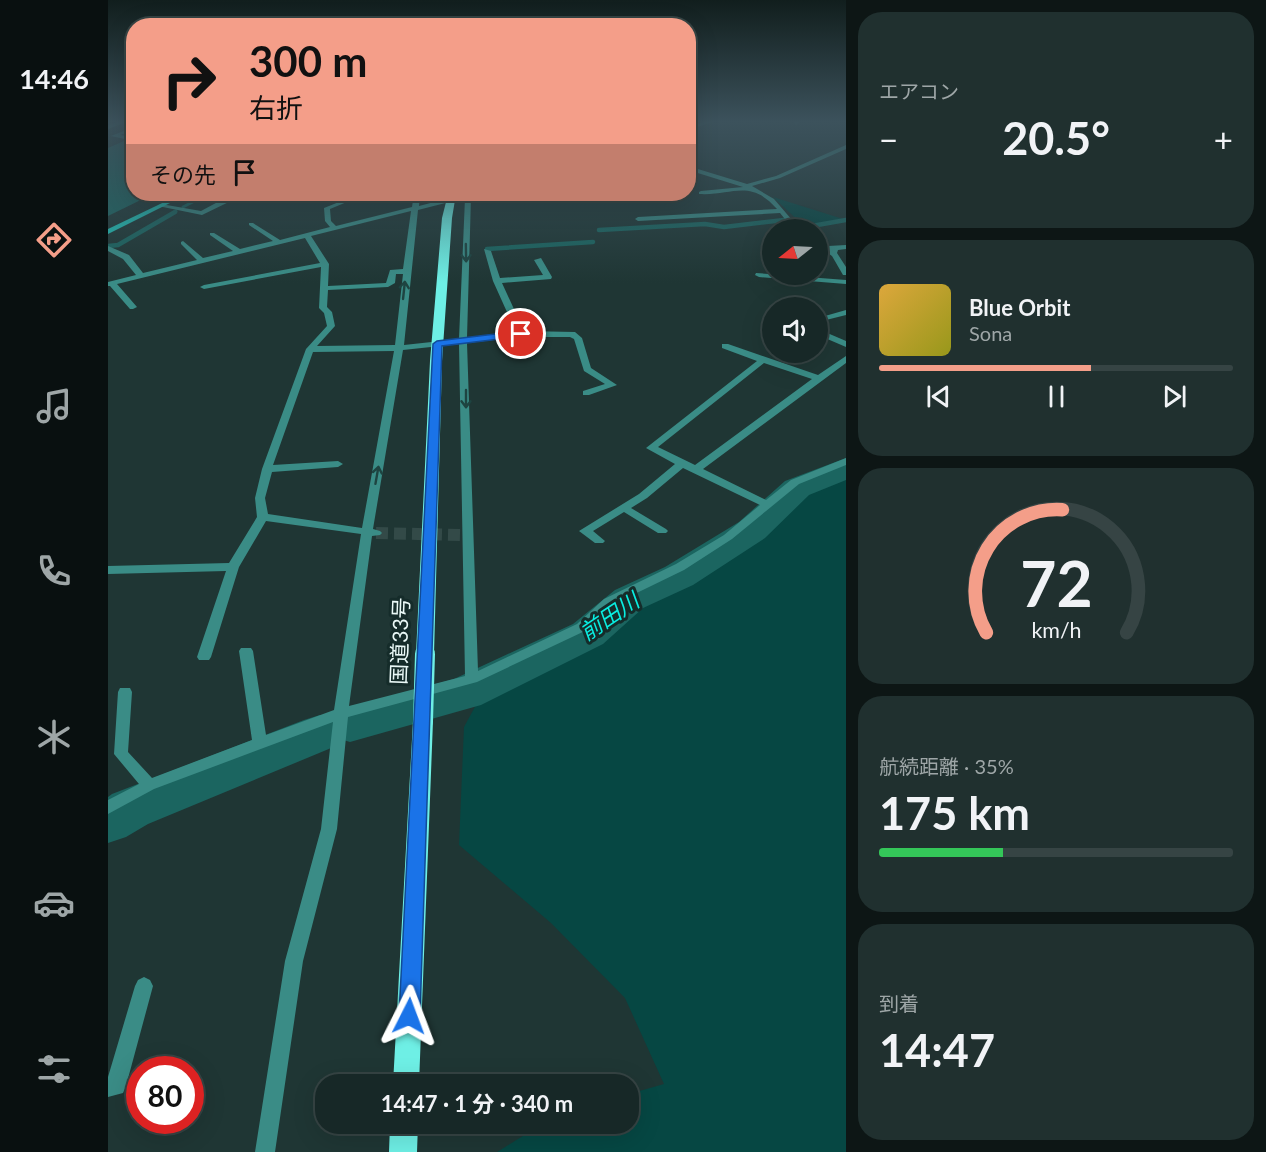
<!DOCTYPE html>
<html lang="ja">
<meta charset="utf-8">
<style>
body{margin:0;font-family:Lato,"Noto Sans JP",sans-serif;background:#20302f;color:#f1f3f6;height:100vh;display:flex;flex-direction:column;font-size:22px;white-space:nowrap}
*{box-sizing:border-box;margin:0}
p{font-size:20px;color:#9ea6a7}
.icon{flex:none;width:33px;height:33px;fill:none;stroke:currentColor;stroke-width:2;stroke-linecap:round;stroke-linejoin:round}
.map{position:relative;flex:1;overflow:hidden}
.details{display:flex;flex-direction:column;gap:12px;padding:12px;background:#0d1615;width:420px}
.details>*{flex:none}
.hud{position:absolute;left:18px;top:18px;width:570px;height:183px;border-radius:24px;box-shadow:0 6px 24px #0002,0 0 0 2px #364444;background:#f49e89;color:#111;overflow:hidden}
.needle{width:39px;rotate:252deg}
.fabs{position:absolute;left:654px;top:219px;display:grid;gap:12px}
.fabs a{display:grid;place-items:center;width:66px;height:66px;border-radius:50%;background:#172827;box-shadow:0 6px 24px #0002,0 0 0 2px #364444;font-size:30px}
.speed{position:absolute;left:18px;top:1056px;display:flex;gap:12px;font-size:30px;font-weight:700;text-align:center}
.speed>*{display:grid;place-content:center;width:78px;height:78px;border-radius:50%;background:#172827;box-shadow:0 6px 24px #0002,0 0 0 2px #364444;line-height:1}
.speed .limit{border:9px solid #d22;background:#fff;color:#111}
.pin{position:absolute;display:grid;place-items:center;width:51px;height:51px;color:#fff;margin:-26px;border:3px solid #fff;border-radius:50%;box-shadow:0 2px 6px #0007}
.me{position:absolute;width:66px;margin:-33px;rotate:3deg;stroke-linejoin:round;filter:drop-shadow(0 0 4px #0008)}
.turn{display:flex;align-items:center;gap:21px;height:126px;padding:0 24px;font-size:27px}
.turn .icon{width:78px;height:78px;stroke-width:2.5}
.turn b{display:block;font-size:42px;line-height:51px}
.then{display:flex;align-items:center;height:57px;padding:0 24px;background:#0003;gap:12px;font-size:22px}
.big{font-size:45px;font-weight:700;line-height:1.1}
.details .tile{flex:1;display:flex;flex-direction:column;justify-content:center;gap:9px;min-width:0;padding:0 21px;border-radius:24px;background:#20302f}
.details .dial{align-items:center;gap:0}
.dial svg{height:156px;overflow:visible;fill:none;stroke:#364444;stroke-width:7;stroke-linecap:round;text-anchor:middle}
.dial text{fill:#f1f3f6;stroke:none}
.song{display:flex;align-items:center;gap:18px}
.cover{width:72px;height:72px;border-radius:9px;background:linear-gradient(135deg,hsl(40 70% 55%),hsl(60 70% 35%))}
.played{height:6px;border-radius:3px;background:linear-gradient(90deg,#f49e89 60%,#364444 60%)}
.keys{display:flex;justify-content:space-around;direction:ltr}
.heat{display:flex;justify-content:space-between;align-items:center;font-size:33px;direction:ltr}
.charge{height:9px;border-radius:4px;background:linear-gradient(90deg,#34c759 35%,#364444 0)}
.trip{position:absolute;left:207px;top:1074px;width:324px;height:60px;border-radius:24px;background:#172827;box-shadow:0 6px 24px #0002,0 0 0 2px #364444;font-weight:700;line-height:60px;text-align:center}
main{display:flex;flex:1;min-height:0}
.dock{display:flex;flex-direction:column;width:108px;justify-content:space-around;align-items:center;background:#091010;color:#9ea6a7}
.dock .icon{width:42px;height:42px}
.dock .selected{color:#f49e89}
.dock b{font-size:27px;color:#f1f3f6}
.map>svg:first-child{display:block}
.green{fill:#064743}
.water{fill:#1b6560}
.lines{fill:none;stroke-linecap:round;stroke-linejoin:round}
.stream-far1{stroke:#1b6560;stroke-width:3}
.stream{stroke:#1b6560;stroke-width:4.5}
.river{fill:#1b6560;fill-rule:evenodd}
.minor-tunnel{stroke:#334a48;stroke-width:12;stroke-dasharray:12 6;stroke-linecap:butt}
.minor{fill:#3a8c86;fill-rule:evenodd}
.secondary{fill:#22bfb5;fill-rule:evenodd}
.trunk{fill:#6eefe5;fill-rule:evenodd}
.trunk-bridge{stroke:#6eefe5;stroke-width:20}
.oneway{stroke:#1e4441}
.route{fill:#1a73e8;stroke:#114b97;stroke-width:1.5}
.labels{text-anchor:middle;dominant-baseline:central;stroke-width:6;stroke-linejoin:round;paint-order:stroke}
.street-label{font-size:21px;fill:#eaf9f7;stroke:#152c2a}
.water-label{font-size:22px;font-style:italic;fill:#09ede1;stroke:#152c2a}
</style>
<main>
<nav class="dock">
<b>14:46</b>
<svg class="icon selected" aria-label="directions" viewBox="0 0 24 24"><path d="M12 3l9 9-9 9-9-9zM9 14v-3h6M13 9l2 2-2 2"/></svg>
<svg class="icon" aria-label="music" viewBox="0 0 24 24"><path d="M9 18V5l10-2v13"/><circle cx="6" cy="18" r="3"/><circle cx="16" cy="16" r="3"/></svg>
<svg class="icon" aria-label="phone" viewBox="0 0 24 24"><path d="M5 4h4l2 5-3 2q2 4 5 5l2-3 5 2v4C11 20 4 13 5 4z"/></svg>
<svg class="icon" aria-label="climate" viewBox="0 0 24 24"><path d="M12 3v18M4 7l16 10M4 17L20 7"/></svg>
<svg class="icon" aria-label="car" viewBox="0 0 24 24"><path d="M5 17H2v-5l4-1 3-4h7l3 4 3 1v5h-3M9 17h6M6 11h13"/><circle cx="7" cy="17" r="2"/><circle cx="17" cy="17" r="2"/></svg>
<svg class="icon" aria-label="filters" viewBox="0 0 24 24"><path d="M4 7h16M4 17h16"/><circle cx="9" cy="7" r="2"/><circle cx="15" cy="17" r="2"/></svg>
</nav>
<div class="map">
<svg width="738" height="1152" viewBox="0 0 738 1152">
<rect width="100%" height="100%" fill="#1f3634"/>
<path class="green" d="M665,197L735,219L696,226Z
M738,472V1152H389L434,1124H520L521,1094L556,1084L517,998L443,923L351,845L356,727L369,703L411,681L484,635L520,604L558,591L650,536L672,511Z"/>
<path class="water" d="M25,137L26,194H45L0,216V148Z"/>
<g class="lines">
<path class="stream-far1" d="M75,207L100,194
M65,213L68,211"/>
<path class="stream" d="M698,227L738,220
M491,230L597,224L616,227L676,220
M0,246L10,245L67,212
M379,249L485,242"/>
<path class="river" d="M738,458V480L701,495L657,538L585,585L535,608L495,644L373,705L242,742L232,739L228,746L40,824L18,837L0,843V797L4,794L196,720L212,715L222,718L226,712L346,679L465,624L507,590L557,567L631,522L677,481Z"/>
<path class="minor-tunnel" d="M268,533L352,535"/>
<path class="minor" d="M9,122H18L0,129V125Z
M595,122H604L580,130V127Z
M685,122H691V123L688,125Z
M26,127V130L12,135L26,137V141L3,136Z
M738,145V149L672,178L644,186L666,199L684,220L698,230C686,230 679,222 672,213L530,221L527,219L530,217L669,209C642,178 624,196 591,194V192L593,191L635,187L580,170V166L639,184L668,176Z
M115,194L155,201L152,203L127,199L94,215L50,206L53,204L93,211L119,197L115,196Z
M306,194H312L311,206L357,194H369L363,197L359,338L408,332L385,281L376,249L383,251L392,278L435,275L426,260L433,258L444,277L443,279L394,283L416,331L467,332L474,338L483,368L509,385L481,395H475V391L497,384L476,371L466,339L462,337H413L359,343L370,671L469,624L496,599L568,564L616,535L652,505L575,468L539,498L523,508L558,529L560,531L558,533H550L516,512L485,531L497,541L495,543H487L471,531L531,494L567,464L538,448L649,361L614,348V344H620L710,375L738,356V363L595,469L658,500L683,480L738,458V465L691,484L624,539L576,570L504,605L479,630L369,682L240,717L229,829L195,961L167,1152H147L177,961L213,829L225,722L46,789L0,814V800L31,784L6,754L10,692L12,688H22L24,692L20,752L44,778L144,740L131,651L133,648H143L145,651L158,735L226,710L253,534L158,521L131,567L103,657L101,660H91L89,657L118,571L0,574V566L121,563L149,517L147,498L154,469L198,349L219,326L216,313L211,308L213,267L96,289L92,287L96,285L212,263L197,238L9,284L29,307L25,309H22L2,286H0V282L28,275L15,259L0,251V246L21,255L35,273L89,260L73,244V242L75,241L95,258L125,251L102,235V233H106L132,249L165,241L141,225V223H145L172,240L222,227L217,221L216,208L241,198L246,199L222,209L223,221L228,226L304,207ZM357,198L351,339L296,345L310,210ZM303,211L295,269L282,270L278,283L220,286L221,264L203,236ZM288,274H295L287,345L209,346L227,326L224,312L219,307L220,290L280,287L287,283ZM351,344L357,676L241,706L264,536L272,535L274,533L272,531L265,529L295,350ZM286,351L254,528L160,514L157,498L164,472L230,467L235,464L230,461L165,465L205,352ZM656,363L704,379L587,465L550,447Z
M710,241L720,246L738,245V249L730,250L729,253L738,267V275H735L724,256L710,246Z
M648,273L738,280V284L651,277L647,275Z
M738,310V315L710,322V318Z
M664,327V332H660V328Z
M710,329L738,341V347L710,335Z
M36,977L42,980L45,986L18,1086L15,1093L0,1097V1077L27,986L30,980Z"/>
<path class="secondary" d="M73,194H80L0,234V229Z"/>
<path class="trunk" d="M340,194H348L344,218L334,361L326,654L323,659L317,660L311,659L308,654L322,361L334,218Z
M315,714L322,716L325,721L311,1084H285L305,721L308,716Z
M282,1124H310L309,1152H281Z"/>
<path class="trunk-bridge" d="M315,721L317,654"/>
</g>
<defs><path id="oneway-shaft" d="M-6 0H5M1.5-3L5.5 0L1.5 3" fill="none" stroke-width="1.6" stroke-linecap="round" stroke-linejoin="round" transform="scale(1.5)"/></defs>
<g class="oneway">
<use href="#oneway-shaft" transform="translate(358 253) rotate(89)"/>
<use href="#oneway-shaft" transform="translate(296 290) rotate(-84)"/>
<use href="#oneway-shaft" transform="translate(358 399) rotate(90)"/>
<use href="#oneway-shaft" transform="translate(269 475) rotate(-80)"/>
</g>
<linearGradient id="sky" x2="0" y2="1"><stop stop-color="#111e1d"/><stop offset="0.43" stop-color="#3c525c"/><stop offset="1" stop-color="#3c525c" stop-opacity="0"/></linearGradient>
<rect width="738" height="283" fill="url(#sky)"/>
<path class="route" d="M413,331L418,334L417,336L334,346L312,1016L309,1024L301,1027L294,1024L291,1016L325,344L329,341Z"/>
<g class="labels">
<g class="street-label">
<text transform="translate(291 641) rotate(-88)">国道33号</text>
</g>
<g class="water-label">
<text transform="translate(501 616) rotate(-34)">前田川</text>
</g>
</g>
</svg>
<div class="fabs">
<a><svg class="needle" viewBox="-14 -14 28 28"><path d="M0-13l5 13h-10z" fill="#e53935"/><path d="M0 13l5-13h-10z" fill="#9ea6a7"/></svg></a>
<a><svg class="icon" aria-label="sound" viewBox="0 0 24 24"><path d="M4 9h4l5-4v14l-5-4H4zM17 9q2 3 0 6"/></svg></a>
</div>
<div class="speed"><div class="limit">80</div></div>
<div class="pin" style="left:413px;top:334px;background:#d93025"><svg class="icon" aria-label="arrive" viewBox="0 0 24 24"><path d="M6 21V4h12l-3 4 3 4H6"/></svg></div>
<svg class="me" style="left:301px;top:1016px" viewBox="-20 -20 40 40"><path d="M0-17L14 15 0 8-14 15z" fill="#1a73e8" stroke="#fff" stroke-width="4"/></svg>
<div class="trip">14:47 · 1 分 · 340 m</div>
<div class="hud">
<div class="turn"><svg class="icon" aria-label="right" viewBox="0 0 24 24"><path d="M7 20v-9h11M14 6l5 5-5 5"/></svg><div><b>300 m</b>右折</div></div>
<div class="then">その先<svg class="icon" aria-label="arrive" viewBox="0 0 24 24"><path d="M6 21V4h12l-3 4 3 4H6"/></svg></div>
</div>
</div>
<section class="details">
<div class="tile"><p>エアコン</p>
<div class="heat"><a>−</a><b class="big">20.5°</b><a>+</a></div>
</div>
<div class="tile">
<div class="song"><i class="cover"></i><div><b>Blue Orbit</b><p>Sona</p></div></div>
<div class="played"></div>
<div class="keys"><svg class="icon" aria-label="previous" viewBox="0 0 24 24"><path d="M18 5L8 12l10 7zM5 5v14"/></svg><svg class="icon" aria-label="pause" viewBox="0 0 24 24"><path d="M8 5v14M16 5v14"/></svg><svg class="icon" aria-label="next" viewBox="0 0 24 24"><path d="M6 5l10 7-10 7zM19 5v14"/></svg></div>
</div>
<div class="tile dial"><svg viewBox="0 0 100 80">
<path d="M14 69A42 42 0 1 1 86 69"/>
<path d="M14 69A42 42 0 0 1 53 6" stroke="#f49e89"/>
<text x="50" y="56" font-size="32" font-weight="700">72</text>
<text x="50" y="72" font-size="11">km/h</text>
</svg></div>
<div class="tile"><p>航続距離 · 35%</p><b class="big">175 km</b><div class="charge"></div></div>
<div class="tile"><p>到着</p><b class="big">14:47</b></div>
</section>
</main>
